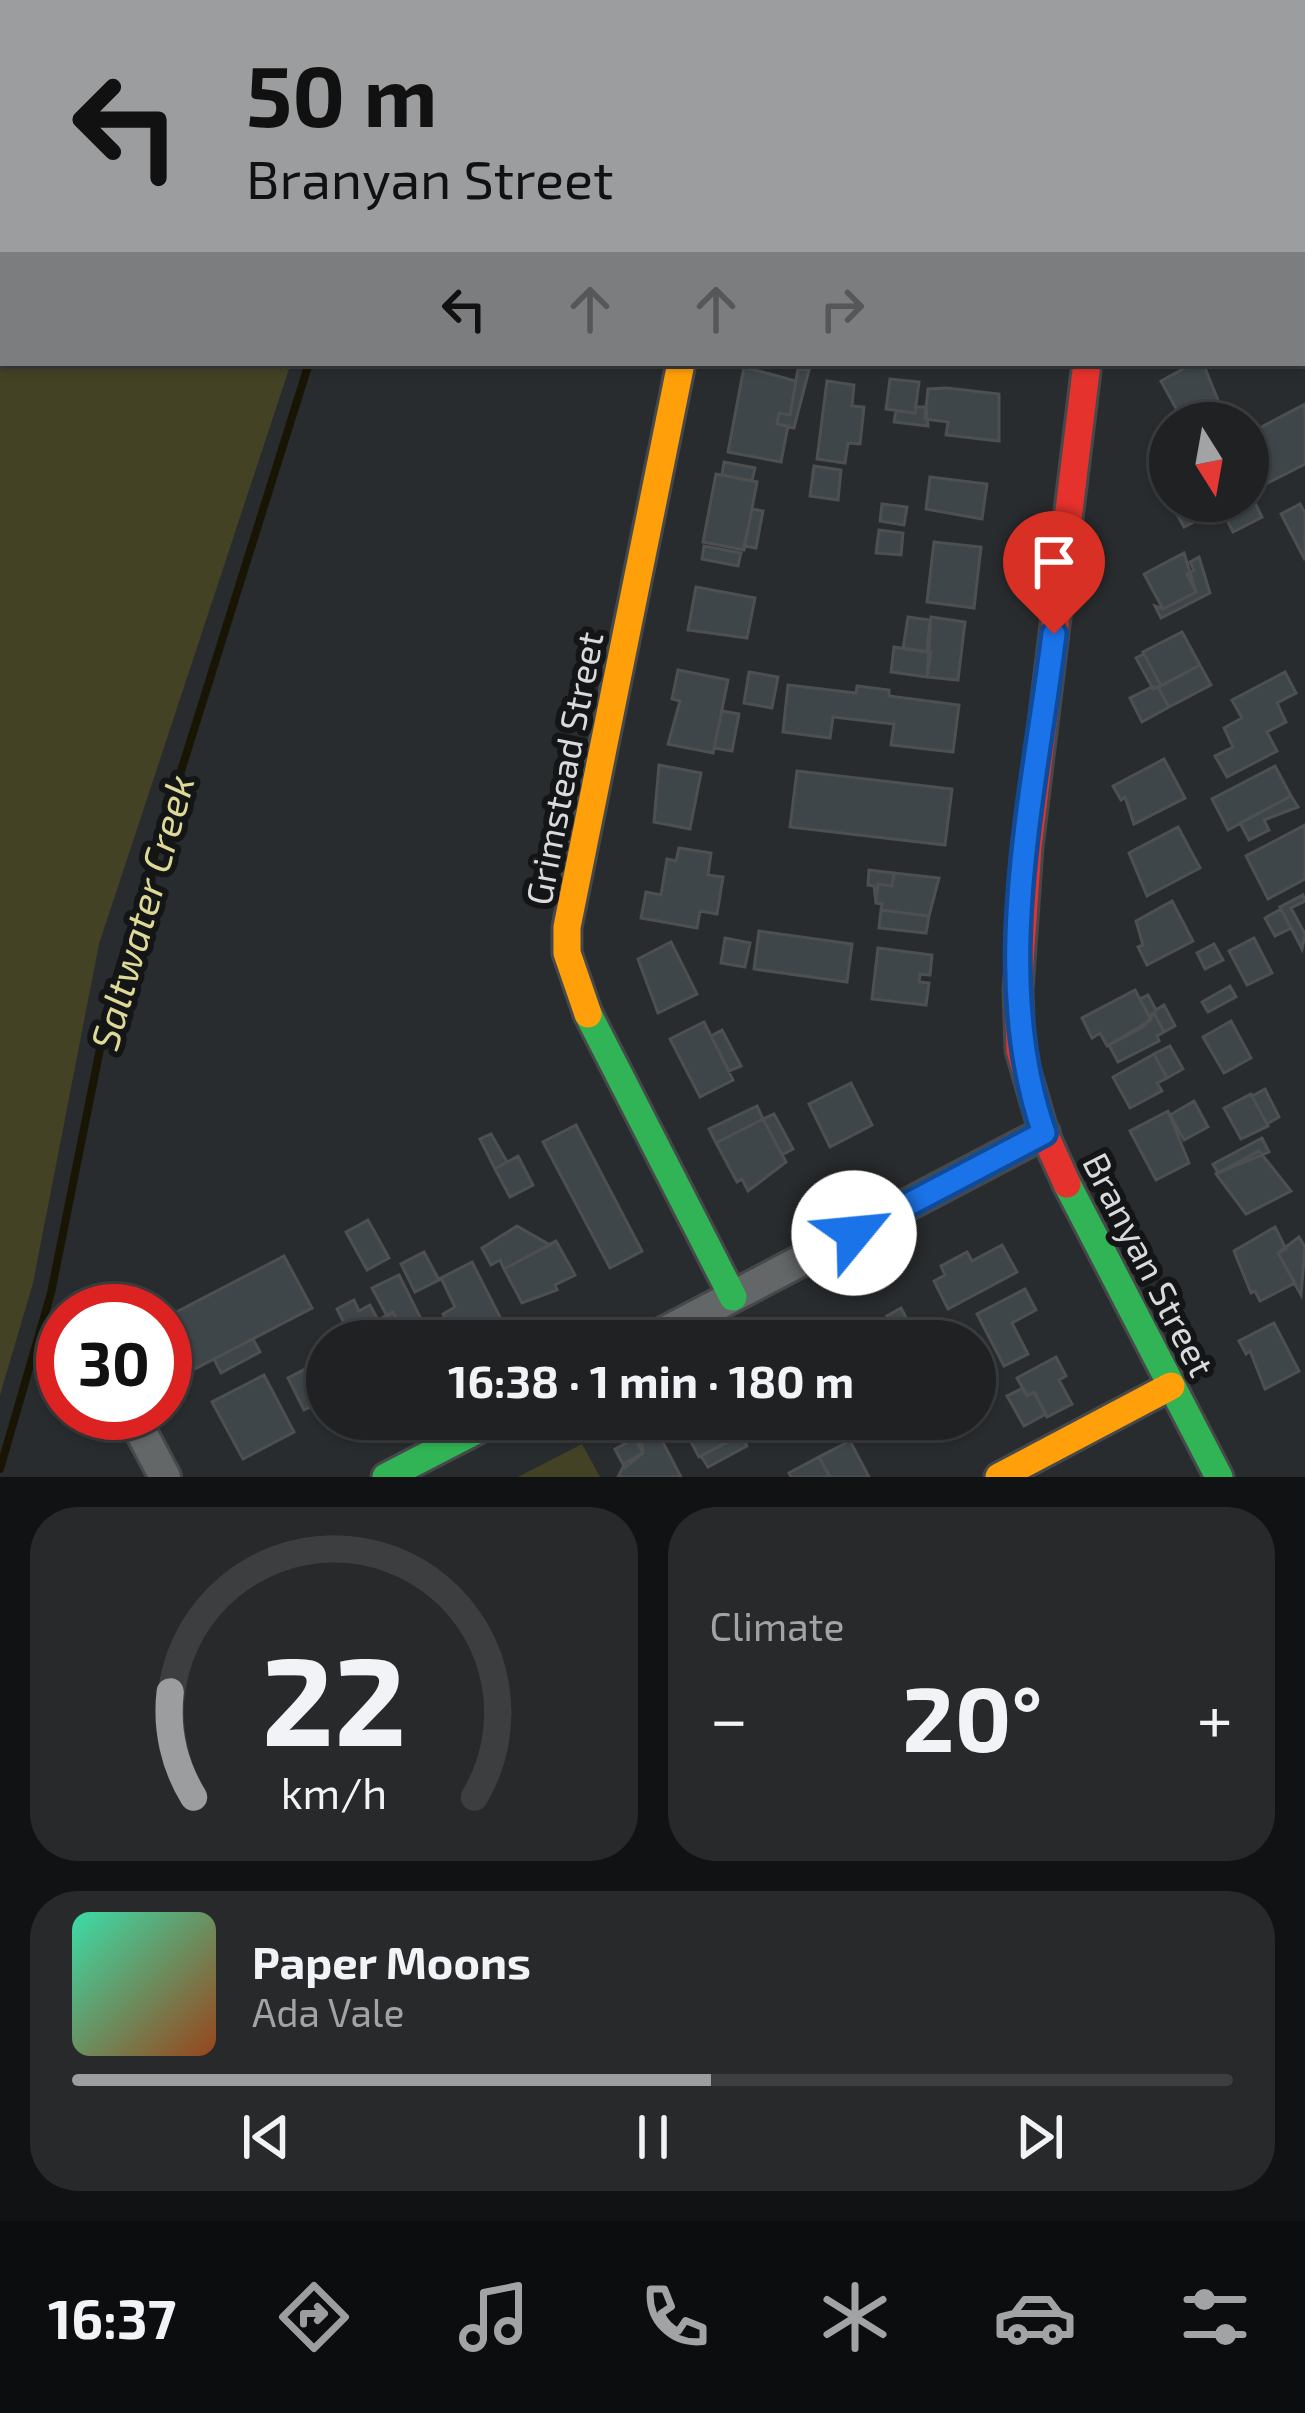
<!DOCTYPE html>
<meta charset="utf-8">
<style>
body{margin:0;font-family:"Exo 2",sans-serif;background:#27292a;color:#f1f3f6;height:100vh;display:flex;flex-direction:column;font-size:45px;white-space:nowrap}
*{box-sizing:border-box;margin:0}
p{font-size:39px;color:#a1a3a5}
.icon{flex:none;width:66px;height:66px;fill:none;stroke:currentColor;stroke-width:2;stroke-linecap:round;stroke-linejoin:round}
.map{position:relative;height:1477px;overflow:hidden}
.sheet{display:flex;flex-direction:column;gap:30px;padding:30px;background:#111213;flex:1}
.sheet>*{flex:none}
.top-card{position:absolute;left:0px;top:0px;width:1305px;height:366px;box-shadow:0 3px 9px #0004,0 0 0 3px #3c3e40;background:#9b9d9f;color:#111;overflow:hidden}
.needle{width:78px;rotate:169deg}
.controls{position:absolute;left:1149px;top:402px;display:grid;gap:24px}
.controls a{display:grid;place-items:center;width:120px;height:120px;border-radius:50%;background:#1f2122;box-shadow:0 3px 9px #0004,0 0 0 3px #3c3e40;font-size:60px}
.speed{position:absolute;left:36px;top:1284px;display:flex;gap:24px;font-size:60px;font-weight:700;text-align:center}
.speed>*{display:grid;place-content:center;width:156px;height:156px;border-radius:50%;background:#1f2122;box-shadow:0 3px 9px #0004,0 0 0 3px #3c3e40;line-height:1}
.speed .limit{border:18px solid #d22;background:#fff;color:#111}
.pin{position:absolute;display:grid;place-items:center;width:102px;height:102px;color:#fff;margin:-123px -51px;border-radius:50% 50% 50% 0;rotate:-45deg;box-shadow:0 0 12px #0007}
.pin .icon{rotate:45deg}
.me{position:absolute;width:132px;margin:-66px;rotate:62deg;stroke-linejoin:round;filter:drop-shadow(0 0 9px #0008)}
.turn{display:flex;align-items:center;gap:42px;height:252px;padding:0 48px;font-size:54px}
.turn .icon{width:156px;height:156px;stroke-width:2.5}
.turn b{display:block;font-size:84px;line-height:102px}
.lanes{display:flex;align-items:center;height:114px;padding:0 48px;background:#0003;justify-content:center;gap:60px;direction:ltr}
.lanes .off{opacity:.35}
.big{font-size:90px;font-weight:700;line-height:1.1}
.sheet .card{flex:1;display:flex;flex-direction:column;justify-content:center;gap:18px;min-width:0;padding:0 42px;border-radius:48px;background:#27292a}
.sheet .dial{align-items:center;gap:0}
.dial svg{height:312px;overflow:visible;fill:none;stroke:#3c3e40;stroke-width:7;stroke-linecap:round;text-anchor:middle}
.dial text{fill:#f1f3f6;stroke:none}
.song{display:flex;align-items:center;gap:36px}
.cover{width:144px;height:144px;border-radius:18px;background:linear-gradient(135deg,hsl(160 70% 55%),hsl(20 70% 35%))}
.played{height:12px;border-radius:6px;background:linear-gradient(90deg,#9b9d9f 55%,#3c3e40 55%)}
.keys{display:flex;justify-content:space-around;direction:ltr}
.heat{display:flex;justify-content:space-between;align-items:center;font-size:66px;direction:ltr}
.sheet .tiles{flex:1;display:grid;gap:30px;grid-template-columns:1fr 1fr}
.card:last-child{grid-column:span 2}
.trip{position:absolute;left:306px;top:1320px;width:690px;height:120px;border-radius:60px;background:#1f2122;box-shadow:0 3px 9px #0004,0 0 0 3px #3c3e40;font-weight:700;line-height:120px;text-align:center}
.dock{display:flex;height:192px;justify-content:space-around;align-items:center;background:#0c0d0e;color:#a1a3a5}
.dock .icon{width:84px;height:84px}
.dock .selected{color:#9b9d9f}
.dock b{font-size:54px;color:#f1f3f6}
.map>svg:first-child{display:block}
.green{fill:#444224}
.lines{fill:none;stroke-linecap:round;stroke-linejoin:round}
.stream{stroke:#181504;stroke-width:8}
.building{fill:#3e464a;stroke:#4d4f50;stroke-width:3}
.street-casing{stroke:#46484a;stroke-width:36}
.fast-casing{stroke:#46484a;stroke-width:33}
.slow-casing{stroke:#46484a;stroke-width:33}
.jam-casing{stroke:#46484a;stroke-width:33}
.street{stroke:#646768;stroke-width:30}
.fast{stroke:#30b455;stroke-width:27}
.slow{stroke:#ff9f0a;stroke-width:27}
.jam{stroke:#e5322d;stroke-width:27}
.route-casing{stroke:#114b97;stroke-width:30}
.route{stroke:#1a73e8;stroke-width:21}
.labels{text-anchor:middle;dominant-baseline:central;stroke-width:12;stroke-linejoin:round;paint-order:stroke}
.street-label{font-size:36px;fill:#d8dadc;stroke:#131516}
.water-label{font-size:39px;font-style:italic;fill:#ded996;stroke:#131516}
</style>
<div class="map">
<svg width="1305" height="1477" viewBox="0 0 1305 1477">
<rect width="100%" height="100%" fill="#292c2e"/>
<path class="green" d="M0,0H417L3,3V363H291L99,944L33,1283L0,1395Z
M582,1444L600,1477H518Z"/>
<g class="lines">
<path class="stream" d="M428,3L429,0
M0,1469L51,1293L111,994L309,363"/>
</g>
<path class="building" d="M1194,363H1203L1222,410L1201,422L1184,423L1161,381Z
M744,367L796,381L790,415L779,413L777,424L788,426L781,462L728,452Z
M798,369L809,370L794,428L777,424L779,413L790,415Z
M890,379L919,382L915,413L886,409Z
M827,381L854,385L852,406L864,407L860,444L848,443L845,463L817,459Z
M947,388L999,394V441L946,435L948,422L925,419L928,389Z
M1305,404V464L1248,493V434Z
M916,407H926L928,426L894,422L896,411L915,413Z
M724,462L755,468L752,481L722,475Z
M814,466L841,470L838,500L810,496Z
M716,474L757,482L744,550L703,542Z
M930,477L987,484L982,519L926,509Z
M1170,479V501H1234L1184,527L1160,484Z
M1253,499L1262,517L1233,532L1224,514Z
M882,504L907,507L904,525L880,521Z
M1300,504L1305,513V560L1281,514Z
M752,509L763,511L756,548L744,546Z
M879,530L903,533L901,555L876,553Z
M934,542L981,547L974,608L927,602Z
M704,546L741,553L738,566L702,559Z
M1184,553L1196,592L1163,609L1144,574Z
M1199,557L1210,593L1161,618L1155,606L1163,609L1196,592L1187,574L1194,570L1190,562Z
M696,587L755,598L747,638L688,630Z
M908,617L930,620L927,652L903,649Z
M931,617L965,622L958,680L927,677Z
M1182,632L1200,665L1161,686L1143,652Z
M894,647L931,652L927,677L891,672Z
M1144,654L1161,686L1153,689L1136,658Z
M1200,665L1211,685L1169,707L1158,687Z
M678,670L728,680L713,753L668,744L680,701L672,699Z
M749,672L778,677L772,708L744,703Z
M1285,672L1296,693L1277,703L1286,722L1267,732L1277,751L1227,777L1215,756L1233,747L1224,728L1242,718L1232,700Z
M788,685L856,693L857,686L889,690V696L959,705L953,752L891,745L894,724L833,717L830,738L783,732Z
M1152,687H1158L1169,707L1142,722L1130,698Z
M722,711L739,714L732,751L714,748Z
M1164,759L1185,798L1134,824L1125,797L1121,800L1113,786Z
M659,765L701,773L690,829L654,822Z
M1275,766L1291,796L1228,830L1212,799Z
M797,771L952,789L945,845L790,827Z
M1291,796L1298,807L1264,820L1269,830L1249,840L1240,823Z
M1305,825V879L1268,899L1246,856Z
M1178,827L1200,868L1147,896L1129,853Z
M679,848L711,853L708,875L723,877L717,914L700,911L697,928L641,918L646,892L661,895L667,859L676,861Z
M869,870L894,873L892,886L878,884L876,903L874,886L868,885Z
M894,873L939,878L929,916L881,910L882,904L876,903L878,884L892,886Z
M1303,895L1305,901L1291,908L1305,934L1302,949L1280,907Z
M1172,901L1193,941L1147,965L1138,947L1143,945L1136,921Z
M1281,909L1291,928L1275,936L1265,918Z
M881,910L929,916L926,933L879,928Z
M759,931L852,944L847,982L754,969Z
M725,938L750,943L745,967L721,963Z
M1254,938L1272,973L1247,985L1229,951Z
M671,942L697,994L658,1013L638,959Z
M1214,944L1223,960L1205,969L1197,953Z
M878,948L932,955L930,975L920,974L919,982L929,983L926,1005L872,999Z
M1230,986L1236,997L1208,1012L1202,1002Z
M1135,990L1151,1020L1107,1046L1100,1033L1092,1038L1082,1018Z
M1148,995L1156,1010L1164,1005L1175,1026L1164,1032L1154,1013L1149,1016L1140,999Z
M1154,1013L1164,1032L1157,1036L1159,1041L1118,1062L1109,1045L1143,1027Z
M1231,1021L1251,1058L1224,1073L1203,1037Z
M704,1022L733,1080L700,1097L670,1039Z
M722,1030L741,1066L729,1071L711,1036Z
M1170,1046L1183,1069L1167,1078L1154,1054Z
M1154,1054L1167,1078L1157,1083L1162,1091L1130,1108L1113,1077Z
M851,1083L872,1125L830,1147L809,1104Z
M1265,1089L1279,1117L1267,1124L1252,1096Z
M1251,1094L1268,1126L1241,1139L1224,1108Z
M1194,1101L1208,1127L1184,1140L1170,1115Z
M757,1106L763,1119L716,1143L709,1129Z
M1168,1111L1189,1163L1156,1180L1130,1131Z
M774,1114L793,1149L782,1155L763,1119Z
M763,1119L786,1162L748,1191L742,1179L737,1182L716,1143Z
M576,1125L642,1251L610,1268L543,1142Z
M491,1134L507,1162L495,1169L480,1139Z
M1262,1138L1269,1152L1218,1173L1213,1164Z
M1259,1151L1291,1191L1246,1214L1216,1174Z
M518,1156L533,1185L510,1197L495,1169Z
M368,1220L389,1258L367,1270L346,1232Z
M517,1226L550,1245L504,1269L500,1260L491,1265L482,1248Z
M1275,1227L1286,1249L1278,1253L1295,1283L1260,1301L1255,1291L1251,1293L1234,1251Z
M1299,1237L1305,1247L1301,1295L1278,1253Z
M556,1241L575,1275L555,1285L557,1290L522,1303L504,1269Z
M1002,1245L1017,1272L948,1309L934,1281L945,1275L941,1266L967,1252L972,1261Z
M424,1252L439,1280L415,1292L401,1264Z
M284,1256L312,1308L191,1371L165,1318Z
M472,1262L500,1317L456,1340L443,1314L455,1307L441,1278Z
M399,1275L421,1319L437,1341H408L393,1312L387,1316L372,1288Z
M1025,1289L1036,1310L1012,1323L1028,1354L1004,1366L977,1314Z
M354,1300L359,1311L370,1305L378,1320L393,1312L408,1341H353L337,1309Z
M901,1308L915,1335L904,1341L887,1316Z
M1274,1323L1299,1371L1265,1389L1250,1351L1246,1354L1239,1341Z
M253,1339L260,1352L221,1373L214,1359Z
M327,1350V1398L304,1410L288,1378L315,1364L312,1358Z
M1056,1357L1066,1376L1059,1380L1072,1404L1047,1417L1034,1392L1027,1396L1017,1378Z
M264,1375L294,1432L243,1459L212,1402Z
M1023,1388L1027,1396L1034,1392L1046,1414L1024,1426L1007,1396Z
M679,1419H737L744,1433L699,1457Z
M658,1433L681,1477H618L625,1463L643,1453L638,1444Z
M641,1435L643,1453L625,1468L615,1449Z
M741,1435L747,1446L708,1467L701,1456Z
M850,1441L869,1477H830L819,1457Z
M819,1457L830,1477H791L789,1473Z"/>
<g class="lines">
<defs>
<path id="street" d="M648,1341L1044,1133
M131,1413L165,1477"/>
<path id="fast" d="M588,1014L733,1297
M1067,1184L1219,1477
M386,1477L498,1419"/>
<path id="slow" d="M588,1014L567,953V927L681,363
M999,1477L1171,1386"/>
<path id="jam" d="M1134,0V3
M1067,1184L1044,1133L1020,1050L1018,990L1028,847L1087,363"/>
</defs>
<use href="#street" class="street-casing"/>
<use href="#fast" class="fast-casing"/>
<use href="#slow" class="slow-casing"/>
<use href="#jam" class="jam-casing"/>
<use href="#street" class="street"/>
<use href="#fast" class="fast"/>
<use href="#slow" class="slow"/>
<use href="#jam" class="jam"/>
</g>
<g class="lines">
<defs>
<path id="route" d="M854,1233L1044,1133C989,976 1034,795 1054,634"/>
</defs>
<use href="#route" class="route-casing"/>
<use href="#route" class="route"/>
</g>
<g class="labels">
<g class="street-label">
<text transform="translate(563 768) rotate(-79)">Grimstead Street</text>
<text transform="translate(1150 1264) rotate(63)">Branyan Street</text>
</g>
<g class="water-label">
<text transform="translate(141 912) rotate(-74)">Saltwater Creek</text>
</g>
</g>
</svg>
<div class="controls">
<a><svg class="needle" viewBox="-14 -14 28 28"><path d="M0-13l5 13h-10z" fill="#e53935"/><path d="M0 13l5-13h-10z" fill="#a1a3a5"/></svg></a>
</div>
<div class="speed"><div class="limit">30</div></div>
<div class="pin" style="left:1054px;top:634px;background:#d93025"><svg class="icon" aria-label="arrive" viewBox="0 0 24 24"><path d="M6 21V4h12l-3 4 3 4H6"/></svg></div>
<svg class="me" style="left:854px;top:1233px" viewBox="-20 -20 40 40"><circle r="19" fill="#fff"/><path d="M0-13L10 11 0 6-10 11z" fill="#1a73e8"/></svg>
<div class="trip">16:38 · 1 min · 180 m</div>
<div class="top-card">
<div class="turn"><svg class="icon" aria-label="left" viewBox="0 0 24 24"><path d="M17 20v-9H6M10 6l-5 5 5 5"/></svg><div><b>50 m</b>Branyan Street</div></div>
<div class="lanes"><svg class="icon" aria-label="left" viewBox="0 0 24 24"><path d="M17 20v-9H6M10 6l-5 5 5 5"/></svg><svg class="icon off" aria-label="ahead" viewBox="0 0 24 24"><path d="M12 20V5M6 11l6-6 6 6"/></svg><svg class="icon off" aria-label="ahead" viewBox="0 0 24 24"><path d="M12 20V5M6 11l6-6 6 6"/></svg><svg class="icon off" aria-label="right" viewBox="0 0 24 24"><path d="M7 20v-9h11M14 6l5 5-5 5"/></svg></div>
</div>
</div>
<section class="sheet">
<div class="tiles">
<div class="card dial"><svg viewBox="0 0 100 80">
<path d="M14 69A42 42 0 1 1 86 69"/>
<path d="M14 69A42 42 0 0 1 8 42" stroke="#9b9d9f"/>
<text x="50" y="56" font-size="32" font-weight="700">22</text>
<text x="50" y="72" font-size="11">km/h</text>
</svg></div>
<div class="card"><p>Climate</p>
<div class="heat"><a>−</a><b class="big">20°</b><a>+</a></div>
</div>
<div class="card">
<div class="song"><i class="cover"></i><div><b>Paper Moons</b><p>Ada Vale</p></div></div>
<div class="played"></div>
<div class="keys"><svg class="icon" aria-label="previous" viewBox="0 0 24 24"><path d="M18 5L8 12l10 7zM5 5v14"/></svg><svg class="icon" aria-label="pause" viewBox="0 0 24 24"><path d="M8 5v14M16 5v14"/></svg><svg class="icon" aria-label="next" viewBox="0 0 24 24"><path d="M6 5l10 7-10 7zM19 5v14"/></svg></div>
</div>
</div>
</section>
<nav class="dock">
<b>16:37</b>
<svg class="icon selected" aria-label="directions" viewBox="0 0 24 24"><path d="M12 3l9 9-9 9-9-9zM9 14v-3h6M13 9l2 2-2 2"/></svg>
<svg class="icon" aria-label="music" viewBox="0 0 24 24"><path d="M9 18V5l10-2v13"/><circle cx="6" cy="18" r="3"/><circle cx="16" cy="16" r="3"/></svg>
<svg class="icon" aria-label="phone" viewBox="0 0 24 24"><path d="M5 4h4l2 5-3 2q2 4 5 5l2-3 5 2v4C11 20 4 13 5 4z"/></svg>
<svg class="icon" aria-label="climate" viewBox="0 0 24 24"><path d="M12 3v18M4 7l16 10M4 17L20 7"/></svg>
<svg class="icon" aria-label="car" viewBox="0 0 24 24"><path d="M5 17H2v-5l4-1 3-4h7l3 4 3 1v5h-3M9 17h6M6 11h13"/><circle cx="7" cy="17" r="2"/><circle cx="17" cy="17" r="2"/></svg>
<svg class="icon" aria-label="filters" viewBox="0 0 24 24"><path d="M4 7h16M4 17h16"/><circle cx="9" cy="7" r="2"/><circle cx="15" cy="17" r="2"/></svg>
</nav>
